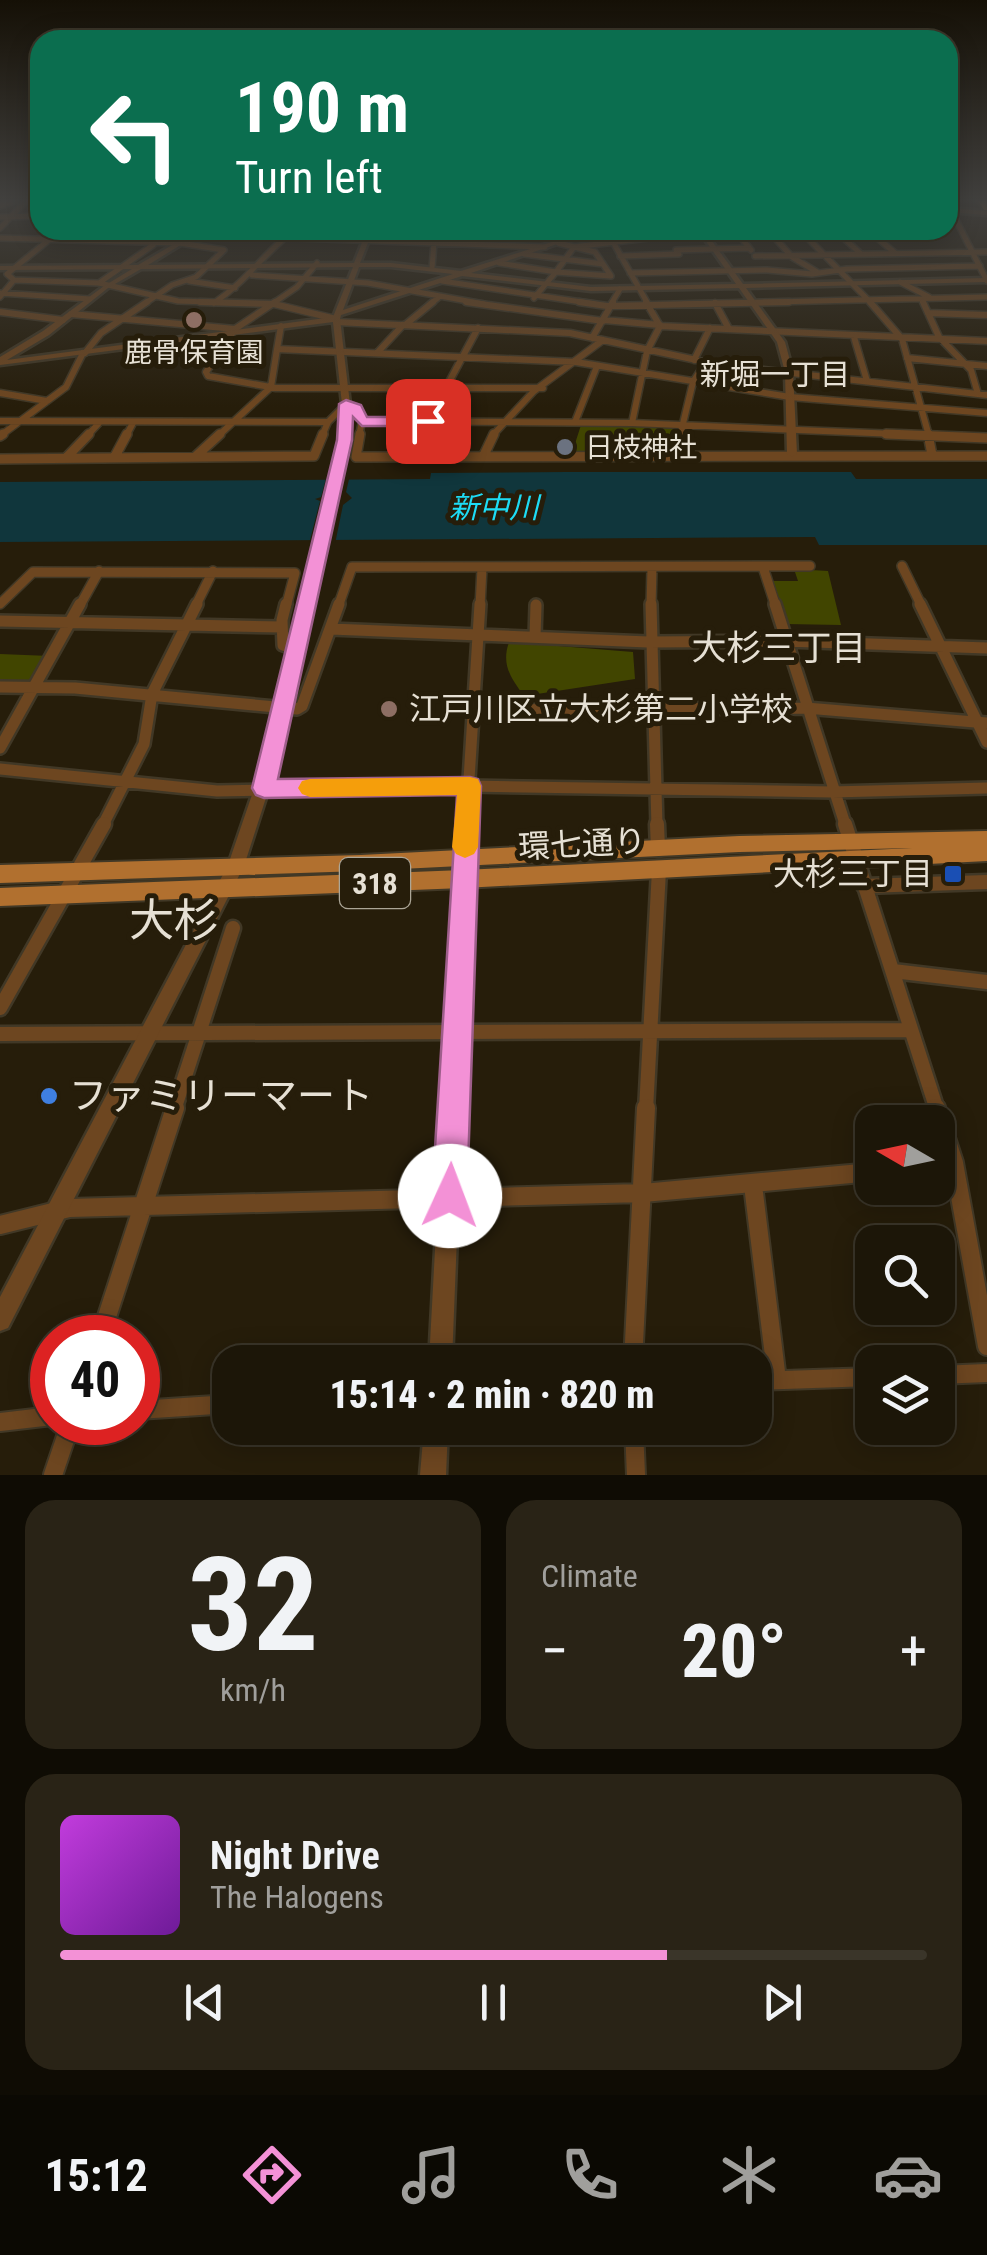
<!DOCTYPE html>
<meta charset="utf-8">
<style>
body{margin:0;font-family:"Roboto Condensed","Noto Sans JP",sans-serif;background:#292316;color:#f1f3f6;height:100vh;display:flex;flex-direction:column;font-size:38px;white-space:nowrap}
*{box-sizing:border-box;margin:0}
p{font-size:32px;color:#a09f9c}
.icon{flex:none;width:55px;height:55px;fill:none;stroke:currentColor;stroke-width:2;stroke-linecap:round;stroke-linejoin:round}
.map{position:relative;height:1475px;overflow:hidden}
.panel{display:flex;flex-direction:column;gap:25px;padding:25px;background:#0f0c04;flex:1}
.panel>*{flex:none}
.top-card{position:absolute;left:30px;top:30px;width:928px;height:210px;border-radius:30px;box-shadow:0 5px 25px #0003,0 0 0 2px #3a3529;background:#0b6e4f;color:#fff;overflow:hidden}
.needle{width:65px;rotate:279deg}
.fabs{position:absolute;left:855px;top:1105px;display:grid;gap:20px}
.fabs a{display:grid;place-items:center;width:100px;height:100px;border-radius:20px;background:#1c1608;box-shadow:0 5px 25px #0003,0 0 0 2px #3a3529;font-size:50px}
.speed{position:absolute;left:30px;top:1315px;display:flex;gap:20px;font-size:50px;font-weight:700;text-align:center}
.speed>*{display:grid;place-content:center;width:130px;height:130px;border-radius:50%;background:#1c1608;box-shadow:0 5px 25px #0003,0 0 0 2px #3a3529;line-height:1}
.speed .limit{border:15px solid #d22;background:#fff;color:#111}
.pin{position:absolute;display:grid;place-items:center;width:85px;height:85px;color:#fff;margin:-42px;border-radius:20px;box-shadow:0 5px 15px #0006}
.me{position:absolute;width:110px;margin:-55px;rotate:2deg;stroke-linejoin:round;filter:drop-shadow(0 0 8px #0008)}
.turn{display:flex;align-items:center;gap:35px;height:210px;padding:0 40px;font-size:45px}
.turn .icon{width:130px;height:130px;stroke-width:2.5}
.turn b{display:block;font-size:70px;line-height:85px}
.big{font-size:75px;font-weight:800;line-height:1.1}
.panel .widget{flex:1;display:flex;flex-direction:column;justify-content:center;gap:15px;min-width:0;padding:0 35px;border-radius:30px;background:#292316}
.panel .dial{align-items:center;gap:0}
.dial b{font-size:130px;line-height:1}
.song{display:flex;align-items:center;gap:30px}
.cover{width:120px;height:120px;border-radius:15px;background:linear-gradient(135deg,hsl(290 70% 55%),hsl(280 70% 35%))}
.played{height:10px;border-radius:5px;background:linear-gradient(90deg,#f391d6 70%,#3a3529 70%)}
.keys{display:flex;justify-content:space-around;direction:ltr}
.heat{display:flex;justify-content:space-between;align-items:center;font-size:55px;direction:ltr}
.panel .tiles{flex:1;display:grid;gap:25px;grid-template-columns:1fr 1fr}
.widget:last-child{grid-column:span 2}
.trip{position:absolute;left:212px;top:1345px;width:560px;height:100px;border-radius:30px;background:#1c1608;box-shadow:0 5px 25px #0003,0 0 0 2px #3a3529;font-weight:800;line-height:100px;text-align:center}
.tabs{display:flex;height:160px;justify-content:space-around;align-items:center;background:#0b0903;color:#a09f9c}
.tabs .icon{width:70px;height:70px}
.tabs .active{color:#f391d6}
.tabs b{font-size:45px;color:#f1f3f6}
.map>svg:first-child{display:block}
.green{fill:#414500}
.water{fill:#10363c}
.pier{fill:#261d0a}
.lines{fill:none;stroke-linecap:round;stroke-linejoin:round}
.minor-far5-casing{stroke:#413826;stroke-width:8}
.minor-far4-casing{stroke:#413826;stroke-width:9}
.minor-far3-casing{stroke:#413826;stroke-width:12}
.minor-far2-casing{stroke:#413826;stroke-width:16}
.minor-far1-casing{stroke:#413826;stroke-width:19}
.minor-casing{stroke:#413826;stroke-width:22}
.tertiary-casing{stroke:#413826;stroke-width:5}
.primary-casing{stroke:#413826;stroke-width:4}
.trunk-casing{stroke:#413826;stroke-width:5}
.minor-far5{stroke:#6d4620;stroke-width:5}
.minor-far4{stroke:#6d4620;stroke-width:6}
.minor-far3{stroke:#6d4620;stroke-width:9}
.minor-far2{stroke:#6d4620;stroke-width:11}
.minor-far1{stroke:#6d4620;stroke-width:14}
.minor{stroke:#6d4620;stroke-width:18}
.tertiary{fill:#6d4620;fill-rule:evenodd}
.primary{fill:#b1702f;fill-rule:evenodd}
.trunk{fill:#c0782e;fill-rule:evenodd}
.route{fill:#f391d6;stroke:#9e5e8b;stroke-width:2.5}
.slow{fill:#f59e0b}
.education-dot{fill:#8d6e63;stroke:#261d0a;stroke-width:4}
.worship-dot{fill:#6b7280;stroke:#261d0a;stroke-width:4}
.transit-dot{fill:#1a4fb4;stroke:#261d0a;stroke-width:4}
.shop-dot{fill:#3f7fe0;stroke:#261d0a;stroke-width:4}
.labels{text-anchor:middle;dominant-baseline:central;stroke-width:10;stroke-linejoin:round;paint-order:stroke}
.far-poi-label{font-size:28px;fill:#e6e0d4;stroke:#261d0a}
.far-neighbourhood-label{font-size:30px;fill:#e6e0d4;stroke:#261d0a}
.far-water-label{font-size:30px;font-style:italic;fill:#1ddcf5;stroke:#261d0a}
.shield{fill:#261d0a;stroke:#aca697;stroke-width:2.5}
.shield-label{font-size:30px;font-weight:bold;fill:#e6e0d4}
.poi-label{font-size:32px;fill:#e6e0d4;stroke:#261d0a;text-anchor:start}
.street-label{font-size:32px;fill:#e6e0d4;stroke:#261d0a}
.neighbourhood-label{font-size:35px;fill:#e6e0d4;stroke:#261d0a}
.near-poi-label{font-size:38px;fill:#e6e0d4;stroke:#261d0a;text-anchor:start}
.near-quarter-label{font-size:45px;fill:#e6e0d4;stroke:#261d0a}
</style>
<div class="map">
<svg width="987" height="1475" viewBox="0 0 987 1475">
<rect width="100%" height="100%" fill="#261d0a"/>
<path class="green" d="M581,425L674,426L679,428L670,453H572Z
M794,569L828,571L841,625L786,624L773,581H798Z
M509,642L633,652L635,679L524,696C511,678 501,665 509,642Z
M0,654L50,656L34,684L0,686Z"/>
<path class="water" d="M567,472H851L856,479H987V545H819L815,537L0,542V482L430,479L431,473Z"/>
<path class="pier" d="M327,475H350L346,492L352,498L343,505L335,544H309L320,501L315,499L321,497Z"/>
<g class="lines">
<defs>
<path id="minor-far5" d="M0,206L15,201
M951,210L987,281
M0,217L40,216
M0,228L26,201
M218,230L299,238L545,247
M524,230L562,241
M610,230L629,240
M735,230L751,250
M768,230L792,257L817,272
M800,230L872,304
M835,230L861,254
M868,230L895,253
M0,238L179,243
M163,242L180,230
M613,242L648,304
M676,250L749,248
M524,254L603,264
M620,256L679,254
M755,256L987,252
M499,263L556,272L574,247L714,230
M432,268L435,230
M630,273L767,270L812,274L847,269L980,266
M252,275L368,283L484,304
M14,280L99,283L178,301L275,304
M189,281L235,288
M442,281L595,304
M900,282L929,297
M99,283L153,245
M0,293L90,299
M0,297L14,280L7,274L61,230
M534,298L556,272L611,276L595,252L558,243
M922,299L924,304
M214,303C248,280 262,255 294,230
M144,304L172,285L196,277L224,250L180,243
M272,304L297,287L317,263
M430,304L438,298
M611,304L620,289
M683,304L987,297"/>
<path id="minor-far4" d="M200,302L274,304L336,319
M275,302L235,329L206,372L208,376L276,388H543
M466,302L603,321
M579,302L607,306L789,302
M870,302L902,339L929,436
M923,302L939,337L971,370L978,394
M715,303L729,329
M0,312L63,320
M928,313L987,315
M71,314L235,329
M604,320L660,325
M336,322L570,333L720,365L987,395
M405,325L433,302
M281,326L277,349L576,362L790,397L987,413
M660,326L987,341
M854,337L867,381
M592,338L613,302
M85,353L101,333L147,302
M377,353L403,325
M907,358L987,366
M694,360L710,328
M0,393L47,401
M0,421L328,422L346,404L356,408L362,421L632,423L946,436
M575,422L597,366
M632,423L647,351L660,326L646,302
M0,436L66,387L83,353
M87,436L99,423
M126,436L133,423
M218,436L271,387L277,349
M322,436L328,422
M359,436L362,421
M420,436L478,328
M492,436L534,391L603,340
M680,436L693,382L706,362"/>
<path id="minor-far3" d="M360,434L356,457L987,456
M886,434L987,438
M928,434L932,455
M0,436L3,434
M676,454L681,434
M484,455L494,434
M410,456L422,434
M195,457L220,434
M66,458L89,434
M114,458L127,434
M0,459L314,456L323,434
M902,566L922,607
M763,567L776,607
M0,604L33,572L295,573L286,607
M79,607L99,571
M195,607L213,571
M338,607L352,567L810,566
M480,607L482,568
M651,607L652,568"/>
<path id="minor-far2" d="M286,604L282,620L283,645L295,649
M651,604L657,827
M775,604L846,827
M920,604L987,742
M0,621L282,627
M331,629L648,642L785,641L987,648
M535,637L536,605
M0,687L75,688L297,709L302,706L339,604
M474,710L806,708L987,723
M0,748L80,604
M0,769L217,791L470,786L832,792L987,788
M102,827L144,744L152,694L197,604
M466,827L480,604"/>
<path id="minor-far1" d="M657,824L658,849
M845,824L937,1110
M464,858L466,824
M864,886L987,882
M893,971L987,982
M0,1008L104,824
M0,1034L910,1030
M174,1110L233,928
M646,1110L659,870"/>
<path id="minor" d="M936,1108L954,1163L987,1346
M753,1185L777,1380
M0,1225L69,1208L643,1193L872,1172
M100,1338L175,1108
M633,1362L646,1108
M938,1375L987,1373
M755,1381L872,1377
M138,1410L230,1404
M0,1422L52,1416
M634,1428L636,1475
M53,1475L71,1422"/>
<path id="tertiary" d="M948,208L987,211V215L948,212Z
M198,230H205L148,265L354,263L367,230H373L360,263H391L461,271L590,230H599L471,273L591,287L736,284L698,230H704L743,284L987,278V282L746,288L785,342L793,372L797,454L792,457L787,454L785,372L777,342L739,288L591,291L462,276L341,315L340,319L350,404V440L301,649L284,742L244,866L8,1328L0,1331V1297L228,865L270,742L289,649L340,440L342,404L333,322L0,365V357L43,331L104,286L132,269L0,270V266L138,265ZM353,267L333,317L7,360L49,335L108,288L141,269ZM359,267H391L453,274L343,310Z
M464,852L470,853L472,858L452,1362H429L456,858L458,853Z
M424,1428H448L446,1475H420Z"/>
<path id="primary" d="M987,831V861L463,888L0,906V888L463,870L912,848L739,852L361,871L0,883V865L361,855L739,836Z"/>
<path id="trunk" d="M978,201H986L987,210H984Z"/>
</defs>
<use href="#minor-far5" class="minor-far5-casing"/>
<use href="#minor-far4" class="minor-far4-casing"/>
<use href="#minor-far3" class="minor-far3-casing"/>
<use href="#minor-far2" class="minor-far2-casing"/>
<use href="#minor-far1" class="minor-far1-casing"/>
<use href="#minor" class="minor-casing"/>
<use href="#tertiary" class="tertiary-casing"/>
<use href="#primary" class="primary-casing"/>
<use href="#trunk" class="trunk-casing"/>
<use href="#minor-far5" class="minor-far5"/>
<use href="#minor-far4" class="minor-far4"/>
<use href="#minor-far3" class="minor-far3"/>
<use href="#minor-far2" class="minor-far2"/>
<use href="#minor-far1" class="minor-far1"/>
<use href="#minor" class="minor"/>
<use href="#tertiary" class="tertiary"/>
<use href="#primary" class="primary"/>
<use href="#trunk" class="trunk"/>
</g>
<linearGradient id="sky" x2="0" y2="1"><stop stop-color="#151006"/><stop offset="0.49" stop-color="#41403e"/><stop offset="1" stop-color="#41403e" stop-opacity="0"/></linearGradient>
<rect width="987" height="407" fill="url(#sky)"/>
<path class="route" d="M346,400L361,405L367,417H428L435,421L428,426H362L353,417L352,440L278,779L470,777L478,779L481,786L467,1196L462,1208L450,1213L437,1208L432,1196L457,795L264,798L256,795L252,788L337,440L339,404Z"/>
<path class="slow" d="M470,777L478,779L481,786L478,847L474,854L465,858L456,854L452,847L457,795L310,797L302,794L298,788L302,781L310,779Z"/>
<g class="education-dot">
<circle cx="194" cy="320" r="10"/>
<circle cx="389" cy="709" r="10"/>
</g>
<circle class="worship-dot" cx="565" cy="447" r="10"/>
<rect class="transit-dot" x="943" y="864" width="20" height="20" rx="5"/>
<circle class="shop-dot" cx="49" cy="1096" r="10"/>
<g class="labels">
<g class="far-poi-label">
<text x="194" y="352">鹿骨保育園</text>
<text x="585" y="447" text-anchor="start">日枝神社</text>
</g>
<g class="far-neighbourhood-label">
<text x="775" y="374">新堀一丁目</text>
</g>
<g class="far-water-label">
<text x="494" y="507">新中川</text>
</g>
<rect class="shield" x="340" y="858" width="70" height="50" rx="8"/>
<g class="shield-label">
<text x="375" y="883">318</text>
</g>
<g class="poi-label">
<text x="409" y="709">江戸川区立大杉第二小学校</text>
<text x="933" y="874" text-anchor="end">大杉三丁目</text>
</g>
<g class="street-label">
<text transform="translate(582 844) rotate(-3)">環七通り</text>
</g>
<g class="neighbourhood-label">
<text x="779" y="648">大杉三丁目</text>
</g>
<g class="near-poi-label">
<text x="69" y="1096">ファミリーマート</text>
</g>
<g class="near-quarter-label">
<text x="174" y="920">大杉</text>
</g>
</g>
</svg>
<div class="fabs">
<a><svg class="needle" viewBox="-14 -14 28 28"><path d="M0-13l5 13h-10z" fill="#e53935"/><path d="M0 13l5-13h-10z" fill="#a09f9c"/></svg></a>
<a><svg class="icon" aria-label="search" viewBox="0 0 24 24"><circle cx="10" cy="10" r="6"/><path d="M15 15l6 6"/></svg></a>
<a><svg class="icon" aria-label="layers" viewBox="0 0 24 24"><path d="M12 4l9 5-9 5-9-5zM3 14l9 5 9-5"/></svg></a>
</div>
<div class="speed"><div class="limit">40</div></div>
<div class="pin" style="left:428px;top:421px;background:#d93025"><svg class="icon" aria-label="arrive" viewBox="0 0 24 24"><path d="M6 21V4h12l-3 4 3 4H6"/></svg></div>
<svg class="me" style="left:450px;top:1196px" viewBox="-20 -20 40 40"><circle r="19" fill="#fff"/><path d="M0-13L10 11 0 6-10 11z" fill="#f391d6"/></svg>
<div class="trip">15:14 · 2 min · 820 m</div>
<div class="top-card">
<div class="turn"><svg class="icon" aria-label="left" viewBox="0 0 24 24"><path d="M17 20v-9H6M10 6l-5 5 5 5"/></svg><div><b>190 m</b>Turn left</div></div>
</div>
</div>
<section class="panel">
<div class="tiles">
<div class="widget dial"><b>32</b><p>km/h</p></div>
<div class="widget"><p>Climate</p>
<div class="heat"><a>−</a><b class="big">20°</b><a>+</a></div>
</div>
<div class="widget">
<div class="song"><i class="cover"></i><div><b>Night Drive</b><p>The Halogens</p></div></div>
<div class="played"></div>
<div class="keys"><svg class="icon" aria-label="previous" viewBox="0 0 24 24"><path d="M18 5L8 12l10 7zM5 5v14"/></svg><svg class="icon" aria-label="pause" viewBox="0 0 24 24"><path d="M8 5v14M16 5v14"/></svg><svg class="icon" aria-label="next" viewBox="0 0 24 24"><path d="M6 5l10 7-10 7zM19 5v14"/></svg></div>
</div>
</div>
</section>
<nav class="tabs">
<b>15:12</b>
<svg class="icon active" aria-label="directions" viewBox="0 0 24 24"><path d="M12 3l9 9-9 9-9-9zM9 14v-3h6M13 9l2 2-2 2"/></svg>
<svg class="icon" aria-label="music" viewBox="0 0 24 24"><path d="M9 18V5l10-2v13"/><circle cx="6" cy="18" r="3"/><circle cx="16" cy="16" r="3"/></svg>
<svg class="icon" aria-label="phone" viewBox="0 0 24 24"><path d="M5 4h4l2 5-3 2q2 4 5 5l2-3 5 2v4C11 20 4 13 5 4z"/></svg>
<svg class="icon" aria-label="climate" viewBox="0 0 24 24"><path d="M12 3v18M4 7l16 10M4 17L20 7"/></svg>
<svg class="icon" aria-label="car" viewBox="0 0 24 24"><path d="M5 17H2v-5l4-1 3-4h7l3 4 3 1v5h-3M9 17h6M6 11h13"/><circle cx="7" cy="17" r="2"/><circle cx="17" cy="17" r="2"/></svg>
</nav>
